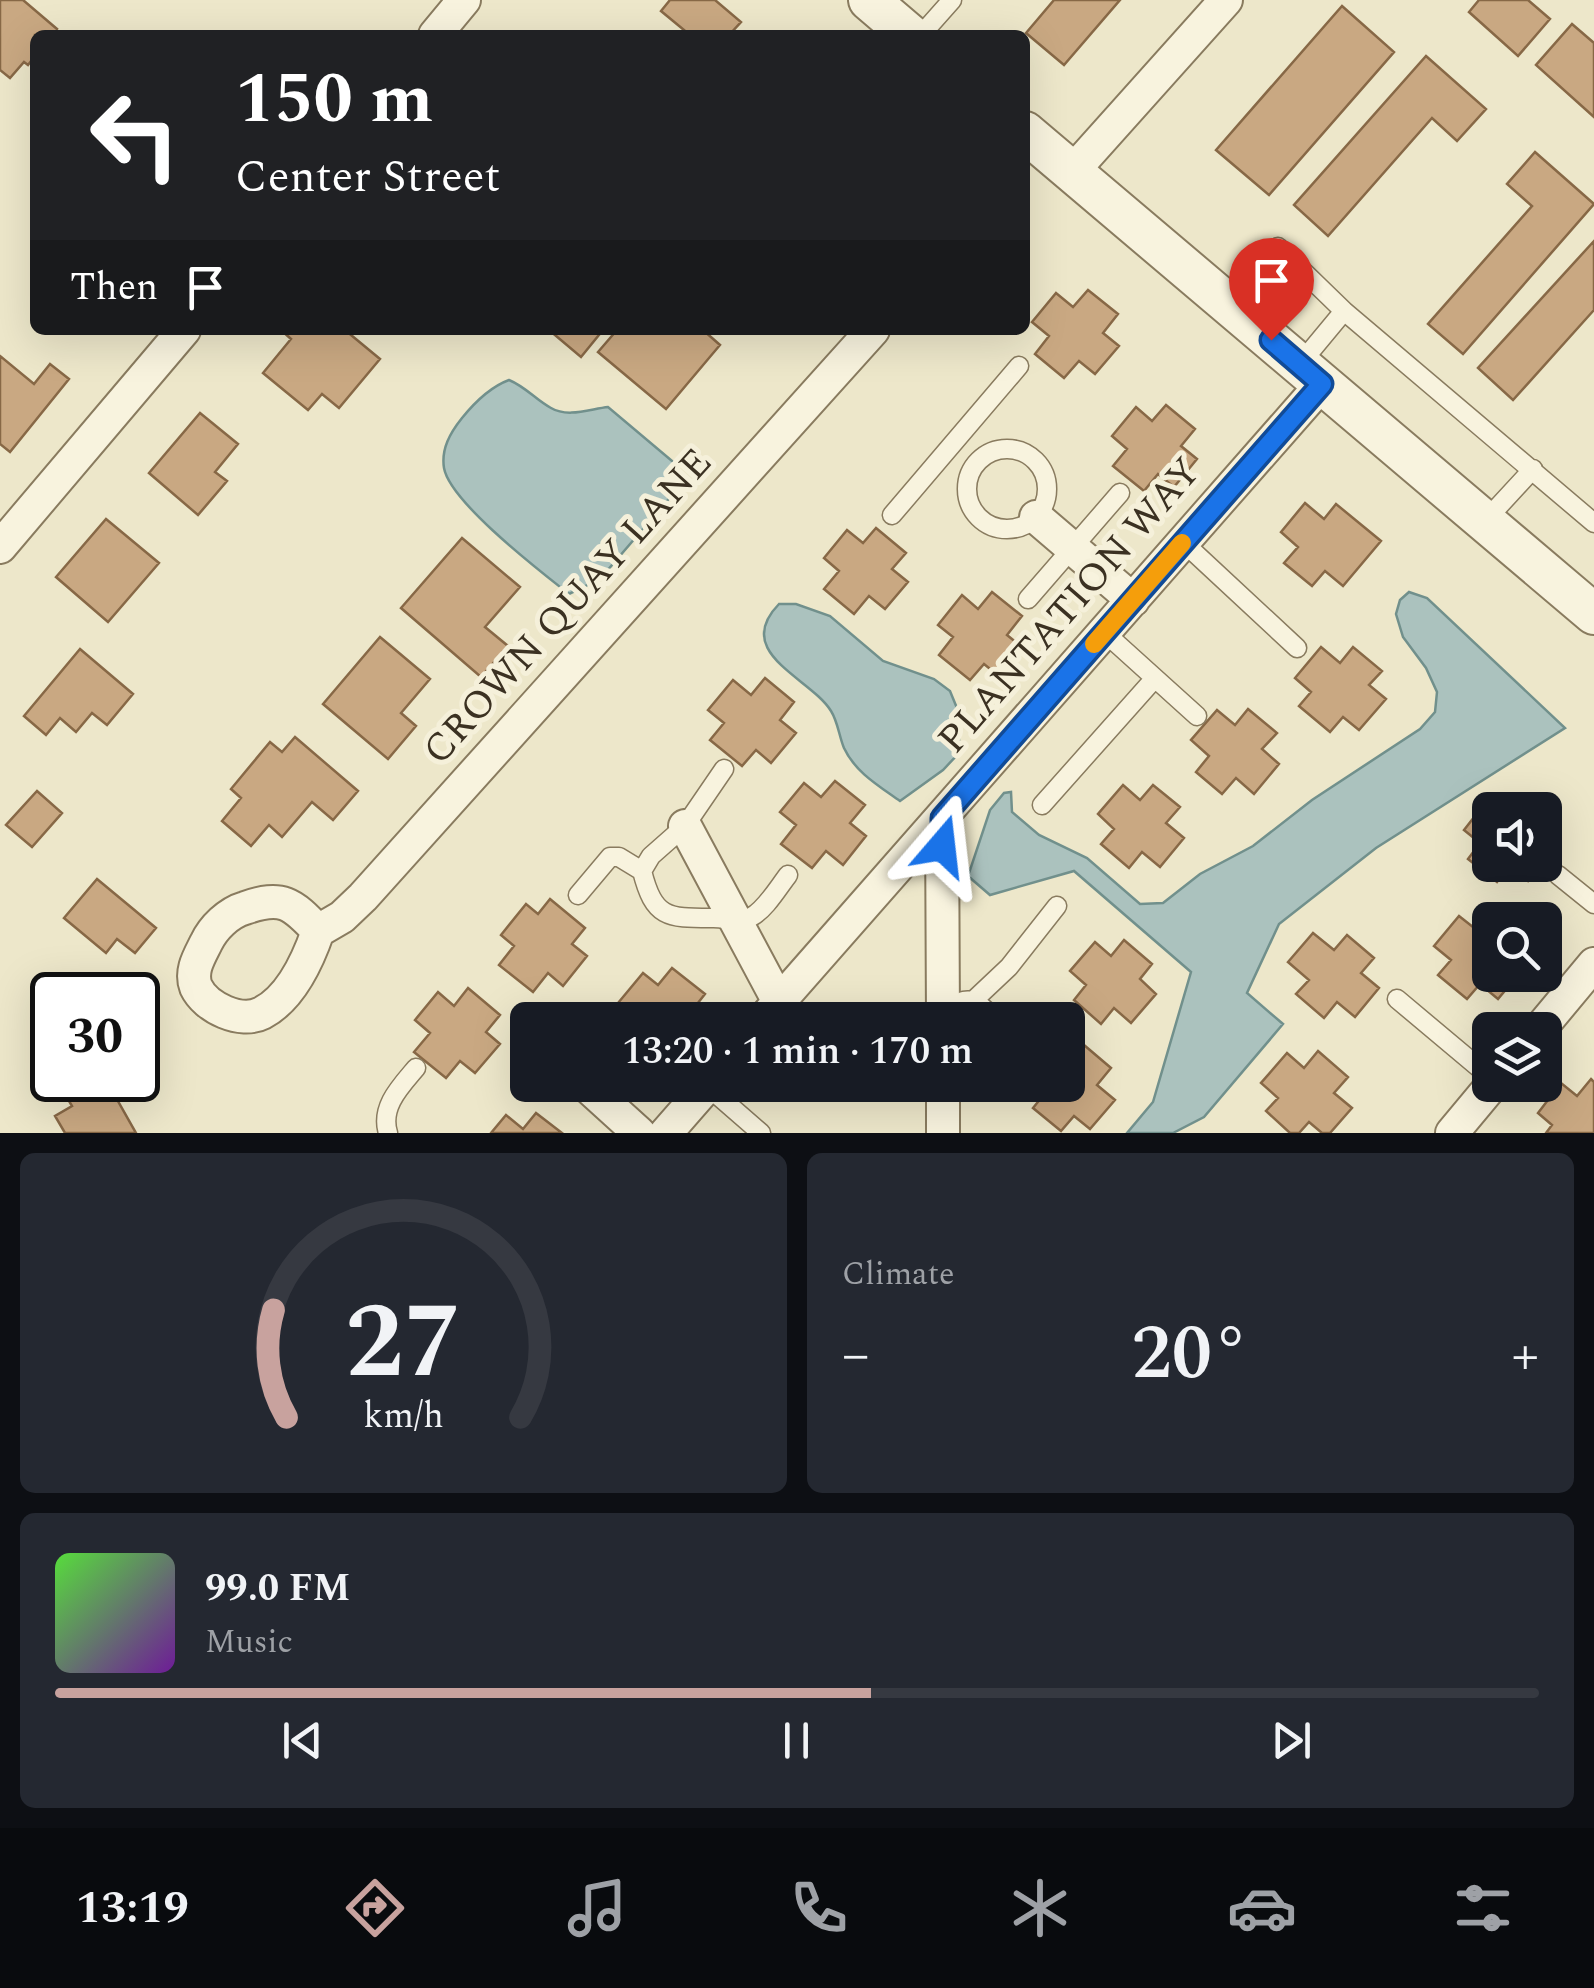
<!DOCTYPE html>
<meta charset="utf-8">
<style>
body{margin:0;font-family:Spectral,serif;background:#242831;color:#f1f3f6;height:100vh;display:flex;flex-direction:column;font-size:38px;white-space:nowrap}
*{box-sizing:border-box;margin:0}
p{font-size:32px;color:#9ea1a6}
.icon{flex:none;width:55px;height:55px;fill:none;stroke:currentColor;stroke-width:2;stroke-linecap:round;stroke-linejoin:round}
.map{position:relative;height:1133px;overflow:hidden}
.side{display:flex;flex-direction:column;gap:20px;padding:20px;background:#0d0f14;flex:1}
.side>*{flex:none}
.top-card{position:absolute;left:30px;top:30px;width:1000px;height:305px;border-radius:15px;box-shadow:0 10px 40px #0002;background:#202124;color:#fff;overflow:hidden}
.controls{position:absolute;left:1472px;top:792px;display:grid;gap:20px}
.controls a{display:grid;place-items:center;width:90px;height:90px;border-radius:15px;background:#171b24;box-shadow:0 10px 40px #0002;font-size:50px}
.speed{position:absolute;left:30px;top:972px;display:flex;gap:20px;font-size:50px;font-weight:700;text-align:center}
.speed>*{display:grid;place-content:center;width:130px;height:130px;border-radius:50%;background:#171b24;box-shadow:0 10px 40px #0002;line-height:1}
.speed .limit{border:5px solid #111;border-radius:15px;background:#fff;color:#111}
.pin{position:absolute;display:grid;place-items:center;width:85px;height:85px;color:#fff;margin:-102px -42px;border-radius:50% 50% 50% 0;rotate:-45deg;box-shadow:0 0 10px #0007}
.pin .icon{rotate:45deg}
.me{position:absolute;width:110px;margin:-55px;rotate:17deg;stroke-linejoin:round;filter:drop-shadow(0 0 8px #0008)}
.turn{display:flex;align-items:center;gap:35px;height:210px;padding:0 40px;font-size:45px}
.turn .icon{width:130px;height:130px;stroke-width:2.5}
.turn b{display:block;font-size:70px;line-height:85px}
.then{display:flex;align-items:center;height:95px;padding:0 40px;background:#0003;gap:20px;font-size:38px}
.big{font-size:75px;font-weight:600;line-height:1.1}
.side .card{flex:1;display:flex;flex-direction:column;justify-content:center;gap:15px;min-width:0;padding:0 35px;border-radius:15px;background:#242831}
.side .dial{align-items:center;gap:0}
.dial svg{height:260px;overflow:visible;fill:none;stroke:#363941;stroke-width:7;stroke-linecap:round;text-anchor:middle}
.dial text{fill:#f1f3f6;stroke:none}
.song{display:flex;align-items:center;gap:30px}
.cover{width:120px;height:120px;border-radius:15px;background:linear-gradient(135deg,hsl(110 70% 55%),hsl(280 70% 35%))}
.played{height:10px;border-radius:5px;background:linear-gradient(90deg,#c8a29e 55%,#363941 55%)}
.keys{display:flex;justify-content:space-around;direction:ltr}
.heat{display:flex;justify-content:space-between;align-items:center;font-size:55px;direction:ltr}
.side .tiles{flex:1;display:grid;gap:20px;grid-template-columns:1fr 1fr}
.card:last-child{grid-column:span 2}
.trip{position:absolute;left:510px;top:1002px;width:575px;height:100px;border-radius:15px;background:#171b24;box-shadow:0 10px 40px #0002;font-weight:600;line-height:100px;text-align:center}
.menu{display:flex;height:160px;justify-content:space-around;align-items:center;background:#090b0e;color:#9ea1a6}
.menu .icon{width:70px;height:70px}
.menu .selected{color:#c8a29e}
.menu b{font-size:45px;color:#f1f3f6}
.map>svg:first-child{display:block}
.water{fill:#abc2be;stroke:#71908c;stroke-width:2.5}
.building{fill:#c9a882;stroke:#876846;stroke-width:2.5}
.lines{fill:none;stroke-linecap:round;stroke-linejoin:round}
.service-casing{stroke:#897b5f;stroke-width:21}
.minor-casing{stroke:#897b5f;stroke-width:36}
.tertiary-casing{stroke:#897b5f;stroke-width:44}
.service{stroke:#f8f3de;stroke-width:18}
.minor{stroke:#f8f3de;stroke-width:32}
.tertiary{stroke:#f8f3de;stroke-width:40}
.route-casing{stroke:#114b97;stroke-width:25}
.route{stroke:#1a73e8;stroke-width:18}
.slow{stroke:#f59e0b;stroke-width:18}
.labels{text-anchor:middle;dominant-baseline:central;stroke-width:10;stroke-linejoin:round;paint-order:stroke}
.street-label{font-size:40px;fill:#3b3122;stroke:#f5f0da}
</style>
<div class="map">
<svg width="1594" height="1133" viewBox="0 0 1594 1133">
<rect width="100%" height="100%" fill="#ede7ca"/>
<path class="water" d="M509,380C526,387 536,400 551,408C568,418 590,409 608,407L678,466L673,494L600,579L569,594C540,571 450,502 444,468C441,449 450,433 462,418C475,402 490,387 509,380Z
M1409,592L1427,598L1565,728L1376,848L1279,924L1247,993L1283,1024L1204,1117L1173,1133H1127L1153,1102L1191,972L1074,871L990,895L968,876L990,810L1004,793L1011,792L1012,812L1039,835L1087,858L1140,904L1163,903L1200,874L1253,846L1312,800L1420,729L1435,712L1437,692L1426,668L1403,637L1396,614L1400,600Z
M779,604H796L830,616L883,661L934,679L950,691L959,713V753L943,770L900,801C879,786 855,772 844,748C839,736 838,722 831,711C811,678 731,653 779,604Z"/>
<path class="building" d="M0,0H23L57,29L52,35H35V56L28,65L24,62L10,78L0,70Z
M670,0H715L741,22L729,35H690L661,11Z
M1054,0H1120L1064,65L1026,33Z
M1479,0H1528L1550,19L1518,56L1469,12Z
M1342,6L1394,52L1269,195L1216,150Z
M1572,24L1594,43V117L1536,65Z
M1426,56L1486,109L1457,141L1432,118L1328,236L1294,205Z
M1535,152L1594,204L1463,354L1428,324L1532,206L1507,184Z
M1594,241V310L1513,400L1478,368Z
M1088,290L1118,314L1103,333L1119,346L1095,374L1079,361L1064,378L1035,354L1049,336L1032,322L1056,293L1073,307Z
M281,330H345L380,359L339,408L322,394L308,410L263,373L291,339Z
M549,330H603L581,357Z
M617,330H703L720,345L666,409L598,352Z
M0,356L34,384L50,364L69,379L10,452L0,444Z
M1166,405L1195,429L1181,446L1197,459L1174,487L1158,474L1144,491L1113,466L1127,449L1112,436L1136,407L1152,421Z
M200,413L238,444L215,472L227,481L198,515L149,473Z
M1305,503L1324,519L1336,504L1381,541L1343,586L1325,571L1312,586L1284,563L1298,547L1281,532Z
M106,519L159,563L108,622L56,577Z
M876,528L906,553L892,569L908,582L885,609L869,596L854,614L824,589L839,571L824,558L847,530L863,543Z
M462,538L520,587L485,627L508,646L481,677L401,608Z
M992,592L1022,616L1007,635L1023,648L1000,677L984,664L970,680L939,655L953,637L938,625L962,595L978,609Z
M380,637L430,679L401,713L416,726L388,759L323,704Z
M1321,647L1340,663L1353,647L1382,671L1369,685L1386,699L1359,730L1343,717L1330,732L1299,706L1311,692L1295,678Z
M80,649L133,694L107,725L92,713L76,732L60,718L46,735L24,716Z
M765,678L794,702L780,720L796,733L771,763L756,750L742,766L710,740L724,723L708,710L733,680L751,695Z
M1248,709L1277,733L1262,749L1279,764L1254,794L1236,778L1222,794L1196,772L1209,756L1191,740L1217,710L1235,725Z
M295,737L358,791L333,820L312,802L282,837L269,825L251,846L222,821L241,798L231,789L270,742L282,752Z
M835,781L865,805L850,823L866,836L843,865L826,851L812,868L781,844L796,825L780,812L804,783L821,797Z
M1123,785L1140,800L1153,785L1180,807L1166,823L1184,838L1160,867L1142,852L1129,868L1101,844L1114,829L1098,814Z
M37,791L62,813L32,847L6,825Z
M1489,798L1504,810H1490V865H1540L1528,881L1509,866L1497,882L1468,859L1480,843L1464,830Z
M97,879L156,928L135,953L117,939L106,953L64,918Z
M550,899L585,928L572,944L587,956L563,986L548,973L533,992L499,965L514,946L501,935L526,904L538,914Z
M1490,915L1497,920H1490V975H1518L1498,999L1480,984L1467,999L1438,975L1451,960L1434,946L1459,916L1478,931Z
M1313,933L1334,950L1347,935L1374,958L1361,973L1379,988L1355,1017L1337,1002L1324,1018L1296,994L1309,980L1288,962Z
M1124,940L1152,964L1140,979L1156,994L1131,1023L1114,1008L1101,1024L1074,1000L1086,985L1070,971L1095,942L1111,956Z
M672,968L705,994L690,1013L698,1020H632L634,1017L618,1003L643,973L658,985Z
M468,988L500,1015L486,1032L500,1044L475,1073L460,1061L446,1078L414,1052L430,1033L415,1020L438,992L454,1006Z
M1084,1045L1111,1068L1097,1085L1115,1100L1090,1129L1074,1116L1061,1131L1033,1108L1046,1092L1038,1085H1068V1059L1070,1062Z
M1318,1051L1348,1077L1334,1093L1352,1108L1330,1133H1322L1309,1122L1299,1133H1290L1266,1111L1278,1098L1261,1083L1287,1053L1304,1068Z
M1591,1079L1594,1082V1133H1546L1552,1125L1538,1113L1561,1083L1577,1096Z
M77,1080H106L136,1133H65L55,1116L72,1106L62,1089Z
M536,1113L562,1133H491L506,1115L523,1129Z"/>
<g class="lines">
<defs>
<path id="service" d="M921,35L952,0
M1278,247L1344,311L1594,523
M1300,364L1344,311
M967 489a40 40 0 1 1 80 0a40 40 0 1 1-80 0Z
M892,515L1019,366
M1485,521L1533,469
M1183,542L1297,648
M1028,599L1120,493
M1104,632L1197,716
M724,769L685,826L651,856L642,871C654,918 667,918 711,918C725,917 737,924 751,917C765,910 778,888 788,875
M1042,805L1155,678
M1558,875L1594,904
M578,895L610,857H619L642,871
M1397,999L1490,1077
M974,1000L1009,967L1057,906
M963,1001L974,1000L997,1020
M707,1086L761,1133
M388,1133C380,1107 400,1087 416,1068"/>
<path id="minor" d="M435,35L464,0
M1072,172L1226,0
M1036,517L1133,600
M0,547L184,330
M942,818L943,1020
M685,826L779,1002
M318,931C292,903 282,895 245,908C228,913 213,928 206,943C199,957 190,971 196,987C206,1008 241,1024 262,1013C291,998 308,960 318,931L342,917L363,897L873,330
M763,1020L1322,384
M1539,1030L1594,964
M586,1085L639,1133
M943,1085V1133
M666,1133L708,1085
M1452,1133L1492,1085"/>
<path id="tertiary" d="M869,0L910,35
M1025,132L1594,614"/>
</defs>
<use href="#service" class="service-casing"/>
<use href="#minor" class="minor-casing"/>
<use href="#tertiary" class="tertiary-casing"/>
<use href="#service" class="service"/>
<use href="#minor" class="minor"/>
<use href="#tertiary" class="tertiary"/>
</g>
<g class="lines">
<defs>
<path id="route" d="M942,846V818L1322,384L1271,340"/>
</defs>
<use href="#route" class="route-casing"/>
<use href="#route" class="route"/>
<path class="slow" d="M1094,644L1182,543"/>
</g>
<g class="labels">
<g class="street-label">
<text transform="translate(1070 606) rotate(-49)">PLANTATION WAY</text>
<text transform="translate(568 607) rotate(-48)">CROWN QUAY LANE</text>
</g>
</g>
</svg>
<div class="controls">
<a><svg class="icon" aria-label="sound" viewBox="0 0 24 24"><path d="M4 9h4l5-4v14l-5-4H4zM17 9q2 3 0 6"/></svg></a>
<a><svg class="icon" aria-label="search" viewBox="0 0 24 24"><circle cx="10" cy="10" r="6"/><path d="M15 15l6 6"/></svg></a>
<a><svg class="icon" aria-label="layers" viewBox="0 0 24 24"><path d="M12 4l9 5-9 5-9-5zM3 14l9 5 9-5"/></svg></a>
</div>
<div class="speed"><div class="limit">30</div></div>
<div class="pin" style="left:1271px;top:340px;background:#d93025"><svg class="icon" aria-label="arrive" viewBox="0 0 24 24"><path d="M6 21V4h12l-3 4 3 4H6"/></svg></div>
<svg class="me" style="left:942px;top:846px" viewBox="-20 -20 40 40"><path d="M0-17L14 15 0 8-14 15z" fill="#1a73e8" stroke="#fff" stroke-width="4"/></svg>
<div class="trip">13:20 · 1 min · 170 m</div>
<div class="top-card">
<div class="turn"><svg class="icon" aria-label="left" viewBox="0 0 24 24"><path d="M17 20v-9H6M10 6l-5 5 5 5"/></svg><div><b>150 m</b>Center Street</div></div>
<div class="then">Then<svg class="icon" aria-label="arrive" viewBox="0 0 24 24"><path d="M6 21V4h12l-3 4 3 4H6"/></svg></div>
</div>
</div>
<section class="side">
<div class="tiles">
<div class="card dial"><svg viewBox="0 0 100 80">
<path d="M14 69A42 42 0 1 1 86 69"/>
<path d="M14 69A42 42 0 0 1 10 36" stroke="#c8a29e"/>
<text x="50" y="56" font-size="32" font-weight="700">27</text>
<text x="50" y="72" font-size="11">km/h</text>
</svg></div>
<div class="card"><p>Climate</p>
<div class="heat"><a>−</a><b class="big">20°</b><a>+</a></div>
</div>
<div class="card">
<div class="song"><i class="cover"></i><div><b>99.0 FM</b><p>Music</p></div></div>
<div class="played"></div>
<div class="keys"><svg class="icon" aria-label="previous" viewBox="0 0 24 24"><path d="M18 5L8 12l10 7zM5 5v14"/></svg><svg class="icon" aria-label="pause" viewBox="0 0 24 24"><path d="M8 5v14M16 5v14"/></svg><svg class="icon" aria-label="next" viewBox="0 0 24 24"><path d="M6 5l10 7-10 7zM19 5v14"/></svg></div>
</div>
</div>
</section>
<nav class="menu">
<b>13:19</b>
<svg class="icon selected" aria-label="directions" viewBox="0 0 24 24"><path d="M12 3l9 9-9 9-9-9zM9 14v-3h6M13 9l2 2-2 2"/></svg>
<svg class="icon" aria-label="music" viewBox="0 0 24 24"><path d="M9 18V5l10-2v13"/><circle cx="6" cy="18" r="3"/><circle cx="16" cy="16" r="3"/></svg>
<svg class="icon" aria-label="phone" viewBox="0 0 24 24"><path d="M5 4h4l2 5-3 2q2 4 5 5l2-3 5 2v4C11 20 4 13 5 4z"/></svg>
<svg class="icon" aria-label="climate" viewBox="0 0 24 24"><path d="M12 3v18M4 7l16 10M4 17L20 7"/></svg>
<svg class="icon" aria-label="car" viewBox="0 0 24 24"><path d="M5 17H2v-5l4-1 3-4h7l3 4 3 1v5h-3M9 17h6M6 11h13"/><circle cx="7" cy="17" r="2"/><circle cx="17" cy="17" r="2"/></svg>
<svg class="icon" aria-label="filters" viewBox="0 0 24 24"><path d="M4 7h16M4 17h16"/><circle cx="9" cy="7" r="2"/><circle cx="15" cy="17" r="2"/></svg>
</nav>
